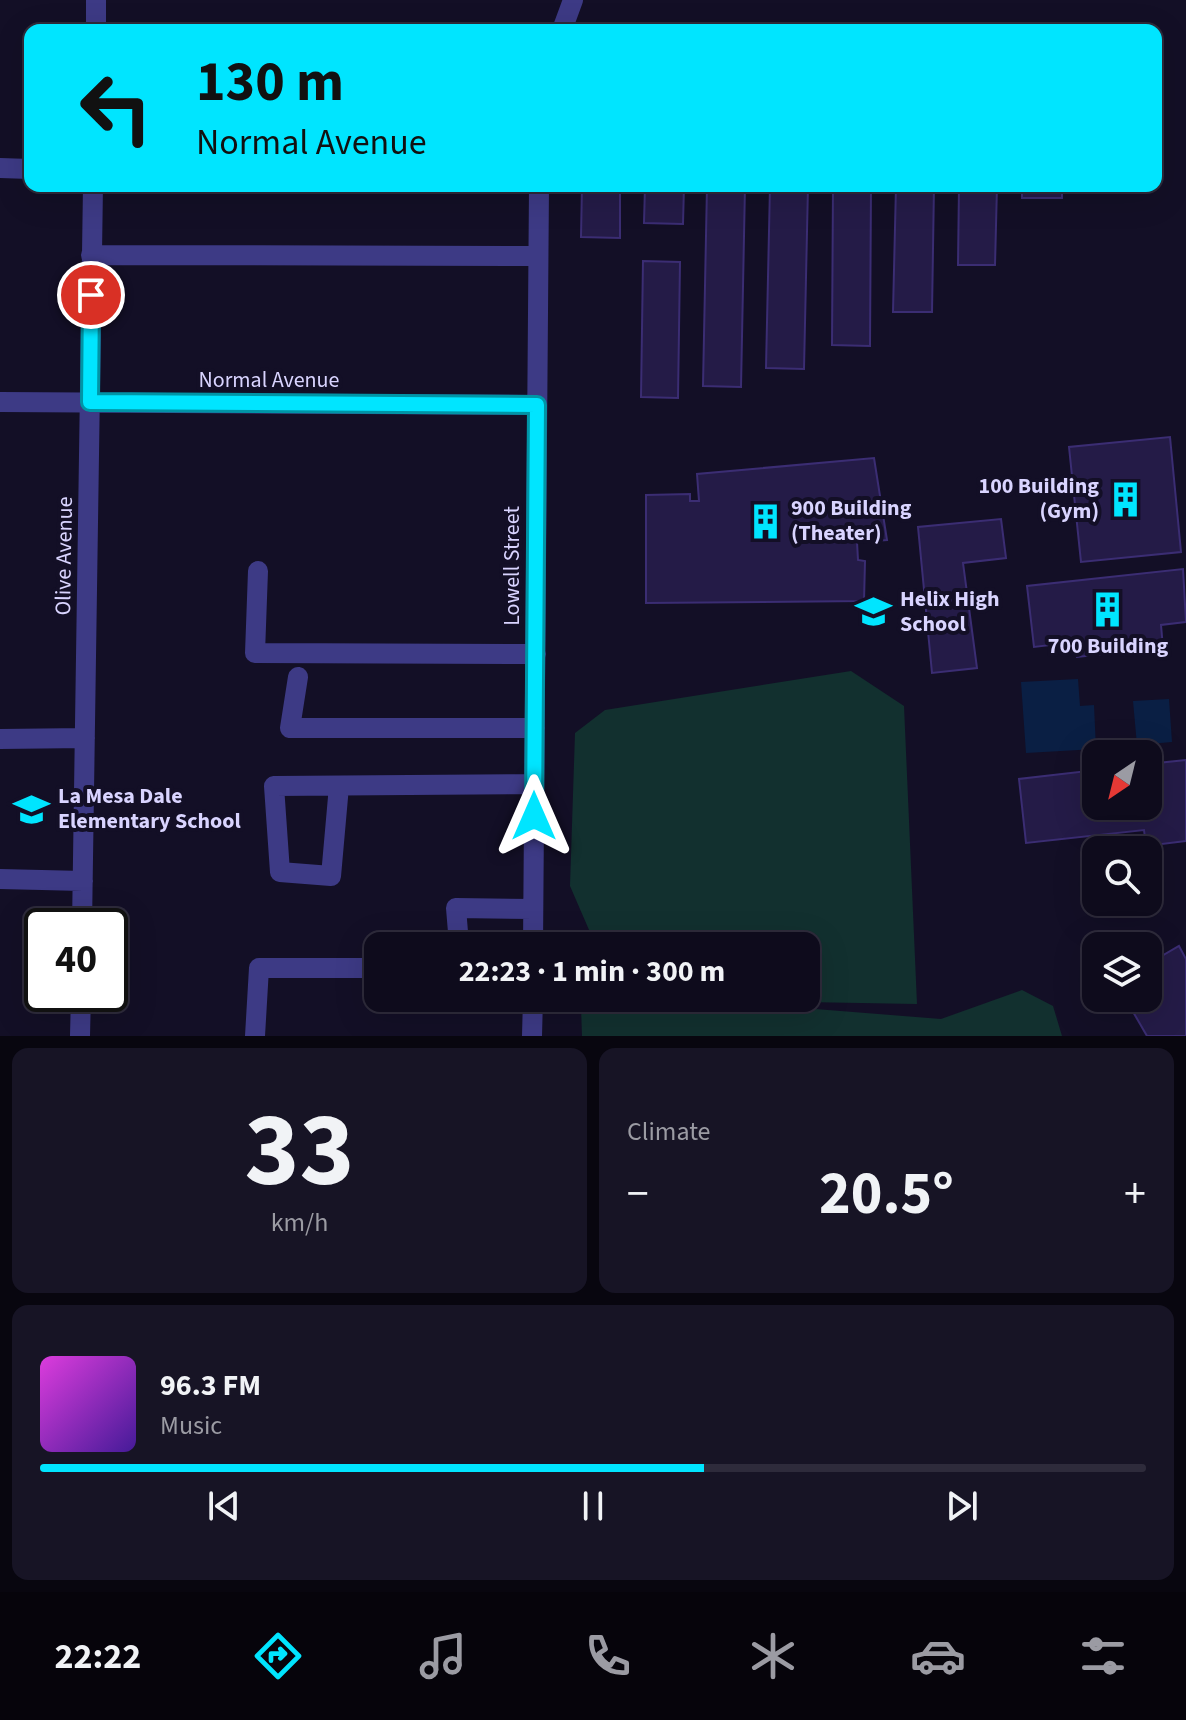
<!DOCTYPE html>
<meta charset="utf-8">
<style>
body{margin:0;font-family:"Source Sans 3",sans-serif;background:#171425;color:#f1f3f6;height:100vh;display:flex;flex-direction:column;font-size:30px;white-space:nowrap}
*{box-sizing:border-box;margin:0}
p{font-size:26px;color:#9b9ba3}
.icon{flex:none;width:44px;height:44px;fill:none;stroke:currentColor;stroke-width:2;stroke-linecap:round;stroke-linejoin:round}
.map{position:relative;height:1036px;overflow:hidden}
.drawer{display:flex;flex-direction:column;gap:12px;padding:12px;background:#08060f;flex:1}
.drawer>*{flex:none}
.banner{position:absolute;left:24px;top:24px;width:1138px;height:168px;border-radius:16px;box-shadow:0 8px 32px #0002,0 0 0 2px #2e2b3b;background:#00e5ff;color:#111;overflow:hidden}
.needle{width:52px;rotate:215deg}
.fabs{position:absolute;left:1082px;top:740px;display:grid;gap:16px}
.fabs a{display:grid;place-items:center;width:80px;height:80px;border-radius:16px;background:#0e0b1c;box-shadow:0 8px 32px #0002,0 0 0 2px #2e2b3b;font-size:40px}
.speed{position:absolute;left:24px;top:908px;display:flex;gap:16px;font-size:40px;font-weight:700;text-align:center}
.speed>*{display:grid;place-content:center;width:104px;height:104px;border-radius:50%;background:#0e0b1c;box-shadow:0 8px 32px #0002,0 0 0 2px #2e2b3b;line-height:1}
.speed .limit{border:4px solid #111;border-radius:12px;background:#fff;color:#111}
.pin{position:absolute;display:grid;place-items:center;width:68px;height:68px;color:#fff;margin:-34px;border:4px solid #fff;border-radius:50%;box-shadow:0 2px 8px #0007}
.me{position:absolute;width:88px;margin:-44px;rotate:0deg;stroke-linejoin:round;filter:drop-shadow(0 0 6px #0008)}
.turn{display:flex;align-items:center;gap:28px;height:168px;padding:0 40px;font-size:36px}
.turn .icon{width:104px;height:104px;stroke-width:2.5}
.turn b{display:block;font-size:56px;line-height:68px}
.big{font-size:60px;font-weight:700;line-height:1.1}
.drawer .widget{flex:1;display:flex;flex-direction:column;justify-content:center;gap:12px;min-width:0;padding:0 28px;border-radius:16px;background:#171425}
.drawer .dial{align-items:center;gap:0}
.dial b{font-size:104px;line-height:1}
.song{display:flex;align-items:center;gap:24px}
.cover{width:96px;height:96px;border-radius:12px;background:linear-gradient(135deg,hsl(300 70% 55%),hsl(260 70% 35%))}
.played{height:8px;border-radius:4px;background:linear-gradient(90deg,#00e5ff 60%,#2e2b3b 60%)}
.keys{display:flex;justify-content:space-around;direction:ltr}
.heat{display:flex;justify-content:space-between;align-items:center;font-size:44px;direction:ltr}
.drawer .tiles{flex:1;display:grid;gap:12px;grid-template-columns:1fr 1fr}
.widget:last-child{grid-column:span 2}
.trip{position:absolute;left:364px;top:932px;width:456px;height:80px;border-radius:16px;background:#0e0b1c;box-shadow:0 8px 32px #0002,0 0 0 2px #2e2b3b;font-weight:700;line-height:80px;text-align:center}
.tab-bar{display:flex;height:128px;justify-content:space-around;align-items:center;background:#06040b;color:#9b9ba3}
.tab-bar .icon{width:56px;height:56px}
.tab-bar .current{color:#00e5ff}
.tab-bar b{font-size:36px;color:#f1f3f6}
.map>svg:first-child{display:block}
.green{fill:#12302f}
.water{fill:#0a1f44}
.building{fill:#241b47;stroke:#3b2d73;stroke-width:2}
.lines{fill:none;stroke-linecap:round;stroke-linejoin:round}
.minor{stroke:#3d3a85;stroke-width:20}
.route-casing{stroke:#0095a6;stroke-width:20}
.route{stroke:#00e5ff;stroke-width:14}
.labels{text-anchor:middle;dominant-baseline:central;stroke-width:8;stroke-linejoin:round;paint-order:stroke}
.street-label{font-size:22px;fill:#d9d4ff;stroke:#130f26}
.poi-label{font-size:22px;font-weight:bold;fill:#d9d4ff;stroke:#130f26;text-anchor:start}
</style>
<div class="map">
<svg width="1186" height="1036" viewBox="0 0 1186 1036">
<rect width="100%" height="100%" fill="#130f26"/>
<path class="green" d="M851,671L904,706L917,1004L701,1000L941,1019L1022,990L1053,1006L1062,1036H582L581,1007L615,998H806V946H596L570,886L575,733L605,710Z"/>
<path class="water" d="M1078,679L1080,706L1094,705L1096,749L1026,753L1021,682Z
M1169,699L1172,742L1137,745L1133,701Z"/>
<path class="building" d="M1024,26L1065,27V30H1024Z
M582,186H620V238L581,237Z
M645,186H684L683,224L644,223Z
M707,186H745L741,387L703,386Z
M770,186H808L804,369L766,368Z
M833,186H871L870,346L832,345Z
M896,186H934L932,312H893Z
M959,186H997L995,265H958Z
M1022,186H1062V198H1022Z
M643,261L680,262L678,398L641,397Z
M1170,437L1181,552L1081,562L1069,447Z
M874,458L887,540L857,542L858,560L865,561L864,601L646,603V495L690,494V501H699L697,474Z
M1001,519L1006,558L963,563L977,668L932,673L918,527Z
M1183,569L1186,622L1161,625L1163,648L1077,657L1075,642L1034,647L1027,586Z
M1186,760V841L1146,846L1144,830L1026,843L1019,779L1096,770V806H1148V764Z
M1179,946L1186,959V1036H1147L1125,998H1148V964Z"/>
<g class="lines">
<path class="minor" d="M96,30V0
M562,30L573,0
M0,168L30,169
M91,255L538,256
M0,402L537,405
M258,571L255,653L536,654
M298,677L290,728H535
M0,739L85,738
M339,786L331,876L280,872L274,786L534,784
M0,879L83,881
M82,926L93,186
M459,944L456,908L533,909
M533,946L539,186
M80,1036L81,994
M255,1036L259,968H378
M532,1036L533,998"/>
</g>
<g class="lines">
<defs>
<path id="route" d="M91,295L90,402L537,405L534,816"/>
</defs>
<use href="#route" class="route-casing"/>
<use href="#route" class="route"/>
</g>
<defs>
<symbol id="building-bare" viewBox="-9 -9 18 18"><path d="M-4-6H4V6H1V3H-1V6H-4ZM-2.5-4.3h1.7v1.8h-1.7ZM.8-4.3h1.7v1.8H.8ZM-2.5-1h1.7V.8h-1.7ZM.8-1h1.7V.8H.8Z" fill="#00e5ff" stroke="#130f26" stroke-width="2.5" paint-order="stroke"/></symbol>
<symbol id="school-bare" viewBox="-9 -9 18 18"><path d="M0-5L7-2L0 1L-7-2ZM-4 1L0 2.5L4 1V4Q0 6-4 4Z" fill="#00e5ff" stroke="#130f26" stroke-width="2.5" paint-order="stroke"/></symbol>
</defs>
<g fill-rule="evenodd">
<use href="#building-bare" x="1100" y="474" width="51" height="51"/>
<use href="#building-bare" x="740" y="496" width="51" height="51"/>
<use href="#building-bare" x="1082" y="584" width="51" height="51"/>
<use href="#school-bare" x="848" y="586" width="51" height="51"/>
<use href="#school-bare" x="6" y="784" width="51" height="51"/>
</g>
<g class="labels">
<g class="street-label">
<text x="269" y="380">Normal Avenue</text>
<text transform="translate(64 556) rotate(-89)">Olive Avenue</text>
<text transform="translate(512 566) rotate(-90)">Lowell Street</text>
</g>
<g class="poi-label">
<text x="1099" y="486" text-anchor="end">100 Building<tspan x="1099" dy="25">(Gym)</tspan></text>
<text x="791" y="508">900 Building<tspan x="791" dy="25">(Theater)</tspan></text>
<text x="900" y="599">Helix High<tspan x="900" dy="25">School</tspan></text>
<text x="1108" y="646" text-anchor="middle">700 Building</text>
<text x="58" y="796">La Mesa Dale<tspan x="58" dy="25">Elementary School</tspan></text>
</g>
</g>
</svg>
<div class="fabs">
<a><svg class="needle" viewBox="-14 -14 28 28"><path d="M0-13l5 13h-10z" fill="#e53935"/><path d="M0 13l5-13h-10z" fill="#9b9ba3"/></svg></a>
<a><svg class="icon" aria-label="search" viewBox="0 0 24 24"><circle cx="10" cy="10" r="6"/><path d="M15 15l6 6"/></svg></a>
<a><svg class="icon" aria-label="layers" viewBox="0 0 24 24"><path d="M12 4l9 5-9 5-9-5zM3 14l9 5 9-5"/></svg></a>
</div>
<div class="speed"><div class="limit">40</div></div>
<div class="pin" style="left:91px;top:295px;background:#d93025"><svg class="icon" aria-label="arrive" viewBox="0 0 24 24"><path d="M6 21V4h12l-3 4 3 4H6"/></svg></div>
<svg class="me" style="left:534px;top:816px" viewBox="-20 -20 40 40"><path d="M0-17L14 15 0 8-14 15z" fill="#00e5ff" stroke="#fff" stroke-width="4"/></svg>
<div class="trip">22:23 · 1 min · 300 m</div>
<div class="banner">
<div class="turn"><svg class="icon" aria-label="left" viewBox="0 0 24 24"><path d="M17 20v-9H6M10 6l-5 5 5 5"/></svg><div><b>130 m</b>Normal Avenue</div></div>
</div>
</div>
<section class="drawer">
<div class="tiles">
<div class="widget dial"><b>33</b><p>km/h</p></div>
<div class="widget"><p>Climate</p>
<div class="heat"><a>−</a><b class="big">20.5°</b><a>+</a></div>
</div>
<div class="widget">
<div class="song"><i class="cover"></i><div><b>96.3 FM</b><p>Music</p></div></div>
<div class="played"></div>
<div class="keys"><svg class="icon" aria-label="previous" viewBox="0 0 24 24"><path d="M18 5L8 12l10 7zM5 5v14"/></svg><svg class="icon" aria-label="pause" viewBox="0 0 24 24"><path d="M8 5v14M16 5v14"/></svg><svg class="icon" aria-label="next" viewBox="0 0 24 24"><path d="M6 5l10 7-10 7zM19 5v14"/></svg></div>
</div>
</div>
</section>
<nav class="tab-bar">
<b>22:22</b>
<svg class="icon current" aria-label="directions" viewBox="0 0 24 24"><path d="M12 3l9 9-9 9-9-9zM9 14v-3h6M13 9l2 2-2 2"/></svg>
<svg class="icon" aria-label="music" viewBox="0 0 24 24"><path d="M9 18V5l10-2v13"/><circle cx="6" cy="18" r="3"/><circle cx="16" cy="16" r="3"/></svg>
<svg class="icon" aria-label="phone" viewBox="0 0 24 24"><path d="M5 4h4l2 5-3 2q2 4 5 5l2-3 5 2v4C11 20 4 13 5 4z"/></svg>
<svg class="icon" aria-label="climate" viewBox="0 0 24 24"><path d="M12 3v18M4 7l16 10M4 17L20 7"/></svg>
<svg class="icon" aria-label="car" viewBox="0 0 24 24"><path d="M5 17H2v-5l4-1 3-4h7l3 4 3 1v5h-3M9 17h6M6 11h13"/><circle cx="7" cy="17" r="2"/><circle cx="17" cy="17" r="2"/></svg>
<svg class="icon" aria-label="filters" viewBox="0 0 24 24"><path d="M4 7h16M4 17h16"/><circle cx="9" cy="7" r="2"/><circle cx="15" cy="17" r="2"/></svg>
</nav>
